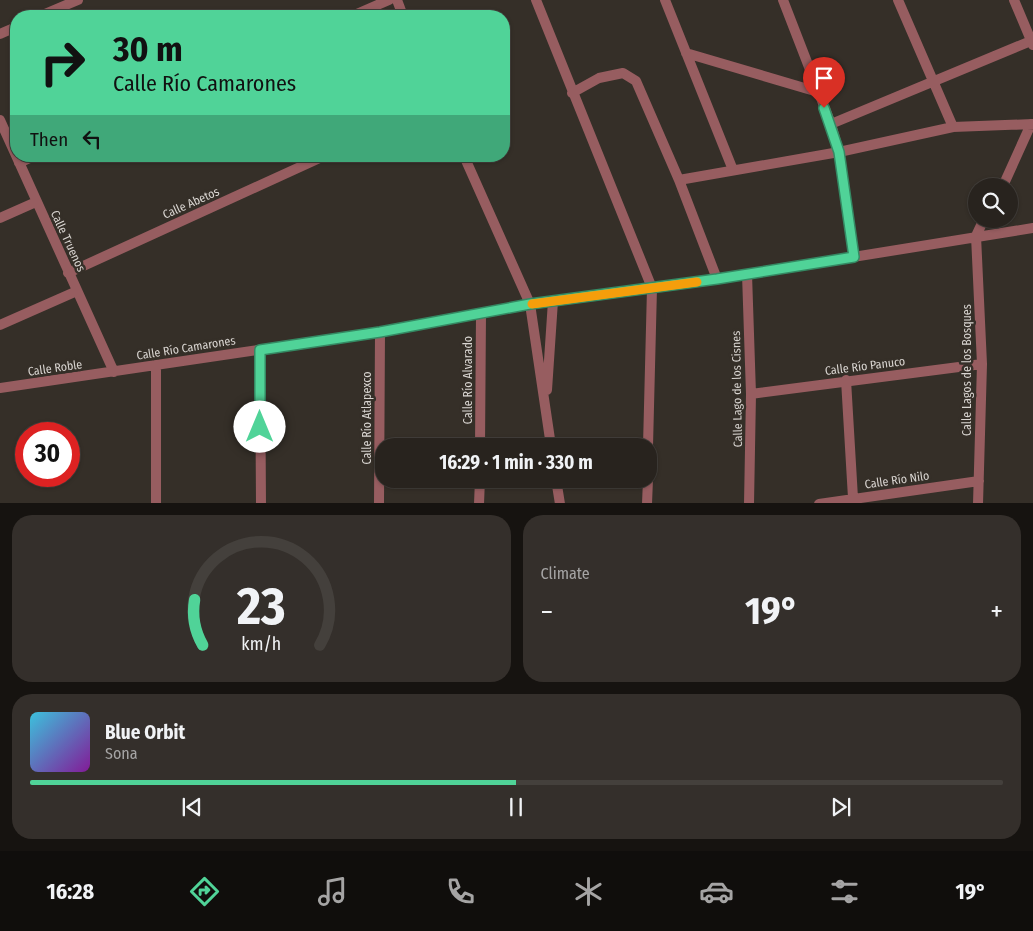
<!DOCTYPE html>
<meta charset="utf-8">
<style>
body{margin:0;font-family:"Fira Sans Condensed",sans-serif;background:#342f2b;color:#f1f3f6;height:100vh;display:flex;flex-direction:column;font-size:19px;white-space:nowrap}
*{box-sizing:border-box;margin:0}
p{font-size:16px;color:#a5a4a4}
.icon{flex:none;width:28px;height:28px;fill:none;stroke:currentColor;stroke-width:2;stroke-linecap:round;stroke-linejoin:round}
.map{position:relative;height:503px;overflow:hidden}
.sheet{display:flex;flex-direction:column;gap:12px;padding:12px;background:#161310;flex:1}
.sheet>*{flex:none}
.hud{position:absolute;left:10px;top:10px;width:500px;height:152px;border-radius:20px;box-shadow:0 1px 4px #0004,0 0 0 1px #44403c;background:#50d398;color:#111;overflow:hidden}
.buttons{position:absolute;left:968px;top:178px;display:grid;gap:10px}
.buttons a{display:grid;place-items:center;width:50px;height:50px;border-radius:50%;background:#28231e;box-shadow:0 1px 4px #0004,0 0 0 1px #44403c;font-size:25px}
.speed{position:absolute;left:15px;top:422px;display:flex;gap:10px;font-size:25px;font-weight:700;text-align:center}
.speed>*{display:grid;place-content:center;width:65px;height:65px;border-radius:50%;background:#28231e;box-shadow:0 1px 4px #0004,0 0 0 1px #44403c;line-height:1}
.speed .limit{border:8px solid #d22;background:#fff;color:#111}
.pin{position:absolute;display:grid;place-items:center;width:42px;height:42px;color:#fff;margin:-51px -21px;border-radius:50% 50% 50% 0;rotate:-45deg;box-shadow:0 0 5px #0007}
.pin .icon{rotate:45deg}
.me{position:absolute;width:55px;margin:-28px;rotate:0deg;stroke-linejoin:round;filter:drop-shadow(0 0 4px #0008)}
.turn{display:flex;align-items:center;gap:18px;height:105px;padding:0 20px;font-size:22px}
.turn .icon{width:65px;height:65px;stroke-width:2.5}
.turn b{display:block;font-size:35px;line-height:42px}
.then{display:flex;align-items:center;height:48px;padding:0 20px;background:#0003;gap:10px;font-size:19px}
.big{font-size:38px;font-weight:700;line-height:1.1}
.sheet .widget{flex:1;display:flex;flex-direction:column;justify-content:center;gap:8px;min-width:0;padding:0 18px;border-radius:20px;background:#342f2b}
.sheet .dial{align-items:center;gap:0}
.dial svg{height:130px;overflow:visible;fill:none;stroke:#44403c;stroke-width:7;stroke-linecap:round;text-anchor:middle}
.dial text{fill:#f1f3f6;stroke:none}
.song{display:flex;align-items:center;gap:15px}
.cover{width:60px;height:60px;border-radius:8px;background:linear-gradient(135deg,hsl(190 70% 55%),hsl(290 70% 35%))}
.played{height:5px;border-radius:2px;background:linear-gradient(90deg,#50d398 50%,#44403c 50%)}
.keys{display:flex;justify-content:space-around;direction:ltr}
.heat{display:flex;justify-content:space-between;align-items:center;font-size:28px;direction:ltr}
.sheet .tiles{flex:1;display:grid;gap:12px;grid-template-columns:1fr 1fr}
.widget:last-child{grid-column:span 2}
.trip{position:absolute;left:375px;top:438px;width:282px;height:50px;border-radius:20px;background:#28231e;box-shadow:0 1px 4px #0004,0 0 0 1px #44403c;font-weight:700;line-height:50px;text-align:center}
.tab-bar{display:flex;height:80px;justify-content:space-around;align-items:center;background:#100e0c;color:#a5a4a4}
.tab-bar .icon{width:35px;height:35px}
.tab-bar .current{color:#50d398}
.tab-bar b{font-size:22px;color:#f1f3f6}
.map>svg:first-child{display:block}
.lines{fill:none;stroke-linecap:round;stroke-linejoin:round}
.street{stroke:#975d60;stroke-width:10}
.route-casing{stroke:#348963;stroke-width:12}
.route{stroke:#50d398;stroke-width:9}
.slow{stroke:#f59e0b;stroke-width:9}
.labels{text-anchor:middle;dominant-baseline:central;stroke-width:5;stroke-linejoin:round;paint-order:stroke}
.street-label{font-size:12px;fill:#d9d5d1;stroke:#352f28}
</style>
<div class="map">
<svg width="1033" height="504" viewBox="0 0 1033 504">
<rect width="100%" height="100%" fill="#352f28"/>
<g class="lines">
<path class="street" d="M397,0L403,16
M536,0L652,288L648,446
M665,0L733,170
M783,0L831,124L839,152L854,257
M898,0L953,127
M1014,0L1033,45
M40,16L78,0
M352,16L389,0
M0,34L16,27
M686,53L818,92
M572,93L599,78L623,73L636,81L679,180L717,279
M0,120L114,372
M831,124L1033,40
M464,156L530,304L551,446
M19,163L34,156
M679,180L839,152L953,127L1033,124
M1003,186L1031,124
M0,218L36,202
M68,273L324,156
M747,274L751,394L749,504
M0,325L77,291
M260,350L261,504
M846,380L853,498
M0,388L380,332L530,304L717,279L1033,228
M547,390L553,301
M751,394L982,364
M480,446L481,314
M556,479L560,504
M156,504V365
M379,504L380,332
M479,504L480,479
M647,504L648,479
M819,504L979,481
M978,504L982,364L976,236L984,219"/>
</g>
<g class="lines">
<defs>
<path id="route" d="M260,427V350L380,332L530,304L717,279L854,257L839,152L824,108"/>
</defs>
<use href="#route" class="route-casing"/>
<use href="#route" class="route"/>
<path class="slow" d="M532,304L697,282"/>
</g>
<g class="labels">
<g class="street-label">
<text transform="translate(191 203) rotate(-24)">Calle Abetos</text>
<text transform="translate(68 241) rotate(65)">Calle Truenos</text>
<text transform="translate(186 348) rotate(-9)">Calle Río Camarones</text>
<text transform="translate(865 366) rotate(-7)">Calle Río Panuco</text>
<text transform="translate(55 368) rotate(-8)">Calle Roble</text>
<text transform="translate(967 370) rotate(-90)">Calle Lagos de los Bosques</text>
<text transform="translate(468 380) rotate(-90)">Calle Río Alvarado</text>
<text transform="translate(737 389) rotate(-91)">Calle Lago de los Cisnes</text>
<text transform="translate(367 418) rotate(-90)">Calle Río Atlapexco</text>
<text transform="translate(897 480) rotate(-8)">Calle Río Nilo</text>
</g>
</g>
</svg>
<div class="buttons">
<a><svg class="icon" aria-label="search" viewBox="0 0 24 24"><circle cx="10" cy="10" r="6"/><path d="M15 15l6 6"/></svg></a>
</div>
<div class="speed"><div class="limit">30</div></div>
<div class="pin" style="left:824px;top:108px;background:#d93025"><svg class="icon" aria-label="arrive" viewBox="0 0 24 24"><path d="M6 21V4h12l-3 4 3 4H6"/></svg></div>
<svg class="me" style="left:260px;top:427px" viewBox="-20 -20 40 40"><circle r="19" fill="#fff"/><path d="M0-13L10 11 0 6-10 11z" fill="#50d398"/></svg>
<div class="trip">16:29 · 1 min · 330 m</div>
<div class="hud">
<div class="turn"><svg class="icon" aria-label="right" viewBox="0 0 24 24"><path d="M7 20v-9h11M14 6l5 5-5 5"/></svg><div><b>30 m</b>Calle Río Camarones</div></div>
<div class="then">Then<svg class="icon" aria-label="left" viewBox="0 0 24 24"><path d="M17 20v-9H6M10 6l-5 5 5 5"/></svg></div>
</div>
</div>
<section class="sheet">
<div class="tiles">
<div class="widget dial"><svg viewBox="0 0 100 80">
<path d="M14 69A42 42 0 1 1 86 69"/>
<path d="M14 69A42 42 0 0 1 9 41" stroke="#50d398"/>
<text x="50" y="56" font-size="32" font-weight="700">23</text>
<text x="50" y="72" font-size="11">km/h</text>
</svg></div>
<div class="widget"><p>Climate</p>
<div class="heat"><a>−</a><b class="big">19°</b><a>+</a></div>
</div>
<div class="widget">
<div class="song"><i class="cover"></i><div><b>Blue Orbit</b><p>Sona</p></div></div>
<div class="played"></div>
<div class="keys"><svg class="icon" aria-label="previous" viewBox="0 0 24 24"><path d="M18 5L8 12l10 7zM5 5v14"/></svg><svg class="icon" aria-label="pause" viewBox="0 0 24 24"><path d="M8 5v14M16 5v14"/></svg><svg class="icon" aria-label="next" viewBox="0 0 24 24"><path d="M6 5l10 7-10 7zM19 5v14"/></svg></div>
</div>
</div>
</section>
<nav class="tab-bar">
<b>16:28</b>
<svg class="icon current" aria-label="directions" viewBox="0 0 24 24"><path d="M12 3l9 9-9 9-9-9zM9 14v-3h6M13 9l2 2-2 2"/></svg>
<svg class="icon" aria-label="music" viewBox="0 0 24 24"><path d="M9 18V5l10-2v13"/><circle cx="6" cy="18" r="3"/><circle cx="16" cy="16" r="3"/></svg>
<svg class="icon" aria-label="phone" viewBox="0 0 24 24"><path d="M5 4h4l2 5-3 2q2 4 5 5l2-3 5 2v4C11 20 4 13 5 4z"/></svg>
<svg class="icon" aria-label="climate" viewBox="0 0 24 24"><path d="M12 3v18M4 7l16 10M4 17L20 7"/></svg>
<svg class="icon" aria-label="car" viewBox="0 0 24 24"><path d="M5 17H2v-5l4-1 3-4h7l3 4 3 1v5h-3M9 17h6M6 11h13"/><circle cx="7" cy="17" r="2"/><circle cx="17" cy="17" r="2"/></svg>
<svg class="icon" aria-label="filters" viewBox="0 0 24 24"><path d="M4 7h16M4 17h16"/><circle cx="9" cy="7" r="2"/><circle cx="15" cy="17" r="2"/></svg>
<b>19°</b>
</nav>
